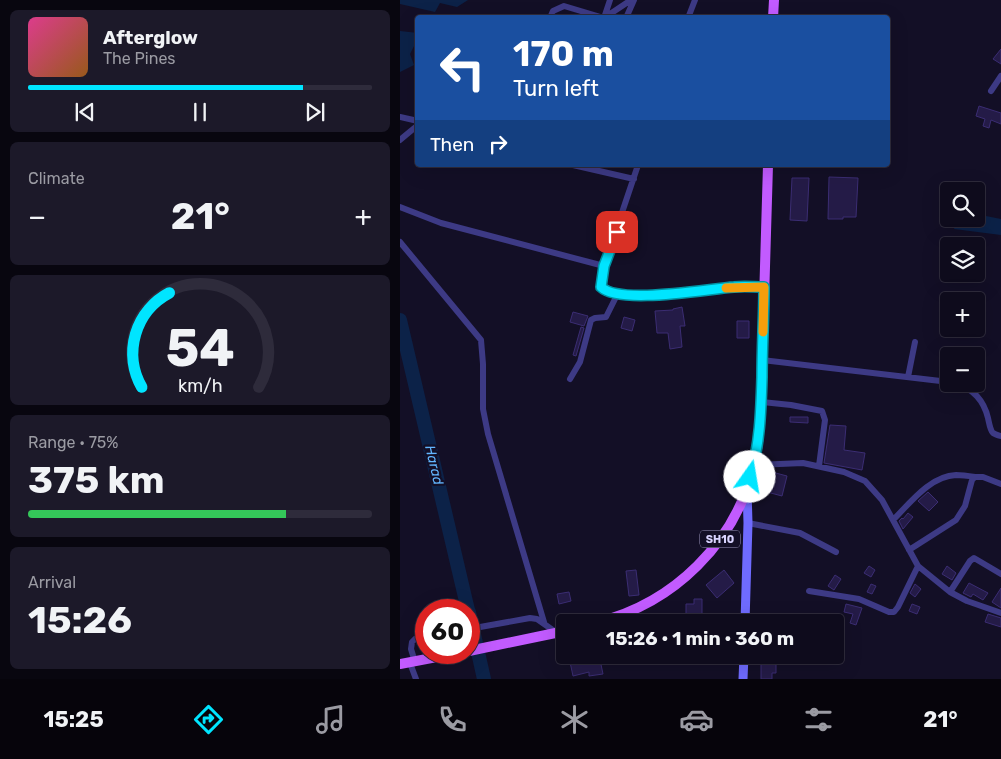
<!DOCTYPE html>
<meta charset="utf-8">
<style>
body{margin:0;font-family:Rubik,sans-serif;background:#1c1929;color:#f1f3f6;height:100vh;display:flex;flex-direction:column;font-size:19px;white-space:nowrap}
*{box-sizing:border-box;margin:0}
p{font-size:16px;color:#9b9ba3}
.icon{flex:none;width:28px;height:28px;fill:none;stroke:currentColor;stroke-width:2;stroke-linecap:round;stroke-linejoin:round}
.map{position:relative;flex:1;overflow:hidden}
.side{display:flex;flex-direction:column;gap:10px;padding:10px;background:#08060f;width:400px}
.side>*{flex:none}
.top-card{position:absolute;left:15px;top:15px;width:475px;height:152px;border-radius:5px;box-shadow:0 5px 20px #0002,0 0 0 1px #2e2b3b;background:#1a4fa0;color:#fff;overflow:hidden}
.controls{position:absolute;left:540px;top:182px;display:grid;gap:10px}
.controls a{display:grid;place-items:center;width:45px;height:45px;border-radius:5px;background:#0e0b1c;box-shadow:0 5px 20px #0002,0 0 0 1px #2e2b3b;font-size:25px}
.speed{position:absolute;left:15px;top:599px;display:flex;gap:10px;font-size:25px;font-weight:700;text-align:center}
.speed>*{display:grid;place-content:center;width:65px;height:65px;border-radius:50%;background:#0e0b1c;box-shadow:0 5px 20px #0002,0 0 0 1px #2e2b3b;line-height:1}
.speed .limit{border:8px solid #d22;background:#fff;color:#111}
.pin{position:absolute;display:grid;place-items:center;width:42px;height:42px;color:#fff;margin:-21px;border-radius:10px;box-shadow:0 2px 8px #0006}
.me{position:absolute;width:55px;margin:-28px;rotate:13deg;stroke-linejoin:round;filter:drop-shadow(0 0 4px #0008)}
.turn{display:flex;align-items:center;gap:18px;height:105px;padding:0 15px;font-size:22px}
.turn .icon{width:65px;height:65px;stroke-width:2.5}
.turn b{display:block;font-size:35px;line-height:42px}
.then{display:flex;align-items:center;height:48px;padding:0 15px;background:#0003;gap:10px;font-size:19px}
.big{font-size:38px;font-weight:700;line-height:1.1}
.side .card{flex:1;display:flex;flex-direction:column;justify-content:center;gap:8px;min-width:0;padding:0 18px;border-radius:8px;background:#1c1929}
.side .dial{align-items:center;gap:0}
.dial svg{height:130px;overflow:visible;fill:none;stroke:#2e2b3b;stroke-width:7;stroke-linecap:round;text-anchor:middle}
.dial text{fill:#f1f3f6;stroke:none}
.song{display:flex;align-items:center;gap:15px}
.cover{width:60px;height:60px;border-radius:8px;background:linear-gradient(135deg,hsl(330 70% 55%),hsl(30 70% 35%))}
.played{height:5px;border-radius:2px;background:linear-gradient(90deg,#00e5ff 80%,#2e2b3b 80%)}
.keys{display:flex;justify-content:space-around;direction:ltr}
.heat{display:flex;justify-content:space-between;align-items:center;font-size:28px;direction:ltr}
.charge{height:8px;border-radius:4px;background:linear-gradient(90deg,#34c759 75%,#2e2b3b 0)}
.trip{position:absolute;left:156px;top:614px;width:288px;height:50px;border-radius:5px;background:#0e0b1c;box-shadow:0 5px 20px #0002,0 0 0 1px #2e2b3b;font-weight:700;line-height:50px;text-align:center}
.dock{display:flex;height:80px;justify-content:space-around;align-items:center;background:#06040b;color:#9b9ba3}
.dock .icon{width:35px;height:35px}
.dock .selected{color:#00e5ff}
.dock b{font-size:22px;color:#f1f3f6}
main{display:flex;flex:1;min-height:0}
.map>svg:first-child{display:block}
.water{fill:#0c2248}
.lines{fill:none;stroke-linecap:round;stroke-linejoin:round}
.river{stroke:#0c2248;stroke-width:14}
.building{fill:#241b47;stroke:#3b2d73}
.street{stroke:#3d3a85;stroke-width:6}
.secondary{stroke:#6f6bff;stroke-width:9}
.primary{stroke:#c25bff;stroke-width:10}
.route-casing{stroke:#0095a6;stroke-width:12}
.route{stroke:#00e5ff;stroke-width:9}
.slow{stroke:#f59e0b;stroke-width:9}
.labels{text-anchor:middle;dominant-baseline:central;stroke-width:4.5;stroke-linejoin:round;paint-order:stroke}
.shield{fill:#130f26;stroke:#9e99be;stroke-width:1}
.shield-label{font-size:11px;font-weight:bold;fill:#d9d4ff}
.water-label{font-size:14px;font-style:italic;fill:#62b6ff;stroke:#130f26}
</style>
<main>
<section class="side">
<div class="card">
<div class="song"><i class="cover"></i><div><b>Afterglow</b><p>The Pines</p></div></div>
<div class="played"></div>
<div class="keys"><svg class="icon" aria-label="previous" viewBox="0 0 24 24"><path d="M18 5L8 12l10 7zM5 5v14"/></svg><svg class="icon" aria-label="pause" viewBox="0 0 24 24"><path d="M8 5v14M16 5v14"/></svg><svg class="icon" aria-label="next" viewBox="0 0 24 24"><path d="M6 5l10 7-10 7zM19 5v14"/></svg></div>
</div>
<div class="card"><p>Climate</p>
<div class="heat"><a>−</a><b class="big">21°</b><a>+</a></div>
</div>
<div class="card dial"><svg viewBox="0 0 100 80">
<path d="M14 69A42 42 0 1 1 86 69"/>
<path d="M14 69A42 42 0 0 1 31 11" stroke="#00e5ff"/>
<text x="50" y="56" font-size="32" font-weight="700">54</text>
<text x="50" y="72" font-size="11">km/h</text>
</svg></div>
<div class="card"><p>Range · 75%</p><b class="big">375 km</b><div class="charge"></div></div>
<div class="card"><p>Arrival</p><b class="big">15:26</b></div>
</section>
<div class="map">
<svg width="601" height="679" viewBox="0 0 601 679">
<rect width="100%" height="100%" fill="#130f26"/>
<path class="water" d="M0,0H68L57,7L40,3L35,12L0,4Z
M0,31L18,33L17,40L10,54L14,65L0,72Z
M576,214L601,219V235L554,229L558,219H576Z"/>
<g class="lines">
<path class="river" d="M0,320L68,610
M69,612L84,679"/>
</g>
<path class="building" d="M601,49V64L593,59Z
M579,106L601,113V124L591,120L589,128L583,126L585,119L576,116Z
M429,177L458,178L456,217H443V219H428Z
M392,178H409L407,221L390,220Z
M282,307L285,326H280L282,347L270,349L268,333H257L255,311L273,310V309Z
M173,312L188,316L184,326L170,322Z
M224,317L235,320L232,331L221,328Z
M337,321H349V338H337Z
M181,327L184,328L176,356L173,355Z
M390,417H408V423L390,422Z
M430,425L446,426L444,450L465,453L462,470L424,463Z
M372,472L387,476L382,496L367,492Z
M528,492L538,502L529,511L518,501Z
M508,513L513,517L503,529L499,521L502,518L503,519Z
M469,566L475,570L471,577L464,573Z
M547,566L556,573L552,580L542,574Z
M236,570L239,595L229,596L226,571Z
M324,570L334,583L317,598L306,585Z
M435,575L441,579L434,590L428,586Z
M569,583L588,593L583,600L573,594L571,597L563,593Z
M471,584L476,586L472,594L467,592Z
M515,584L521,589L515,597L510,593Z
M601,588V608L592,602Z
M169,592L171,601L159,604L157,594Z
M294,599H302V622H286V604H294Z
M446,604L462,608L456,625L450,623L453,614L444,612Z
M512,604L520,607L517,614L509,611Z
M588,614L601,618V627L585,622Z
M185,655H199L203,674L189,676V672L173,676L170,662L186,659Z
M361,655H376V673H372V679H361Z"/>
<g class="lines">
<path class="street" d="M150,18L153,11L164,6L204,18
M204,18L231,0
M204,18L210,0
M226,18L234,0
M288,18L295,0
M591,91L601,76
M0,117L18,121
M0,140L18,125
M173,165L234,179
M238,165L204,266L201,287C221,305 306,289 334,287C344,286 354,287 364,287
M0,207L41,223L204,266
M0,242L81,340L83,364V409L88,434L144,622
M362,360L549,382
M508,377L515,342
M170,379L180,362L191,320L195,318L206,317L217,295
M556,384C573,388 584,401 588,418C589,422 590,430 593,433C595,434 600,436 601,436
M361,402L391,405L422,411L425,420L419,466
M354,465L403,463L444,472L465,481L482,500L518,566L550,592L567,601L601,613
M493,520C510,503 530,476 556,475C562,475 569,476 575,477
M348,523L400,533L436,552
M509,550L556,520L565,506L572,480L575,477H583L601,484
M409,591L459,599L489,612H494L498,607L518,566
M550,592L570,561L574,558L601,574
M69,629L130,618L137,619L157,633
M15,662L11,649L12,642L15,639L26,637
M10,663L16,679"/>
<path class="secondary" d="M345,622L348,523L347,490
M343,679L344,655"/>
<path class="primary" d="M373,18L374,0
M198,622C274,603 335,543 354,466C359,446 360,423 361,402L368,165
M69,651L165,631
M0,664L63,652"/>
</g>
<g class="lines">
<defs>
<path id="route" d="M217,232L204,266L201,287C220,305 306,289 334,287C344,286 354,287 364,287C364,317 362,347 362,377C361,410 360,445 350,477"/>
</defs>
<use href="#route" class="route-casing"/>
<use href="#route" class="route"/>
<path class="slow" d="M326,288L364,287L363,332"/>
</g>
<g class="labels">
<rect class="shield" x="300" y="530.5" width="40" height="17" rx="4"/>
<g class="shield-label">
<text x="320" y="539">SH10</text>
</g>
<g class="water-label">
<text transform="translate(34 465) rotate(77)">Harad</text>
</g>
</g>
</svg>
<div class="controls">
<a><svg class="icon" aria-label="search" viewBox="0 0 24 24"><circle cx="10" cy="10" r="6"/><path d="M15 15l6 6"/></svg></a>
<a><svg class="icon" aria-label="layers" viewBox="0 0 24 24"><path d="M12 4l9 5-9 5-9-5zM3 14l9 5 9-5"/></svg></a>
<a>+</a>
<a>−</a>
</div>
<div class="speed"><div class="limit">60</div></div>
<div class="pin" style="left:217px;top:232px;background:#d93025"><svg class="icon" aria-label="arrive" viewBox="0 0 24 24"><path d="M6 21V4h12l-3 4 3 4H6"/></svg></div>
<svg class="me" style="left:350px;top:477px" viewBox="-20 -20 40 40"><circle r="19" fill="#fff"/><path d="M0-13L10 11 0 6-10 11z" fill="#00e5ff"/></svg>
<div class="trip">15:26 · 1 min · 360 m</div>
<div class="top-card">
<div class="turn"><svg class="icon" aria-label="left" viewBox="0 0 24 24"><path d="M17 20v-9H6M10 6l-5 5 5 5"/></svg><div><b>170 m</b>Turn left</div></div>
<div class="then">Then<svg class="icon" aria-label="right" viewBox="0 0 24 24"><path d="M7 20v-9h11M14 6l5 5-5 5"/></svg></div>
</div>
</div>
</main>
<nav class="dock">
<b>15:25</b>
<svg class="icon selected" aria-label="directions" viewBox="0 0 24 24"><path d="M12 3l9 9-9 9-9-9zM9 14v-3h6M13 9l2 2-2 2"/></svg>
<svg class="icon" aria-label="music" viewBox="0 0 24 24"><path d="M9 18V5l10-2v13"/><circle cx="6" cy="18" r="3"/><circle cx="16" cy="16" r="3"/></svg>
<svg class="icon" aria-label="phone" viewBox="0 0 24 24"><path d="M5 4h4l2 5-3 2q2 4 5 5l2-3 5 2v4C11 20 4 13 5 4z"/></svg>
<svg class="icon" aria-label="climate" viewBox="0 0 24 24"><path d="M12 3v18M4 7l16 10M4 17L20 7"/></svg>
<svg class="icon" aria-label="car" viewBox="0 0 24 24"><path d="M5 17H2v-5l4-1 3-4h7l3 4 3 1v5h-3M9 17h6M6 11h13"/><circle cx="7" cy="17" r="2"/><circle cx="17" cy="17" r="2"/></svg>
<svg class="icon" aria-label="filters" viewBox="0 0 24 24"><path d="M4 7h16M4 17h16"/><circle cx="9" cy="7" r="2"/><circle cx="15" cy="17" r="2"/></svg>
<b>21°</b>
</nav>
